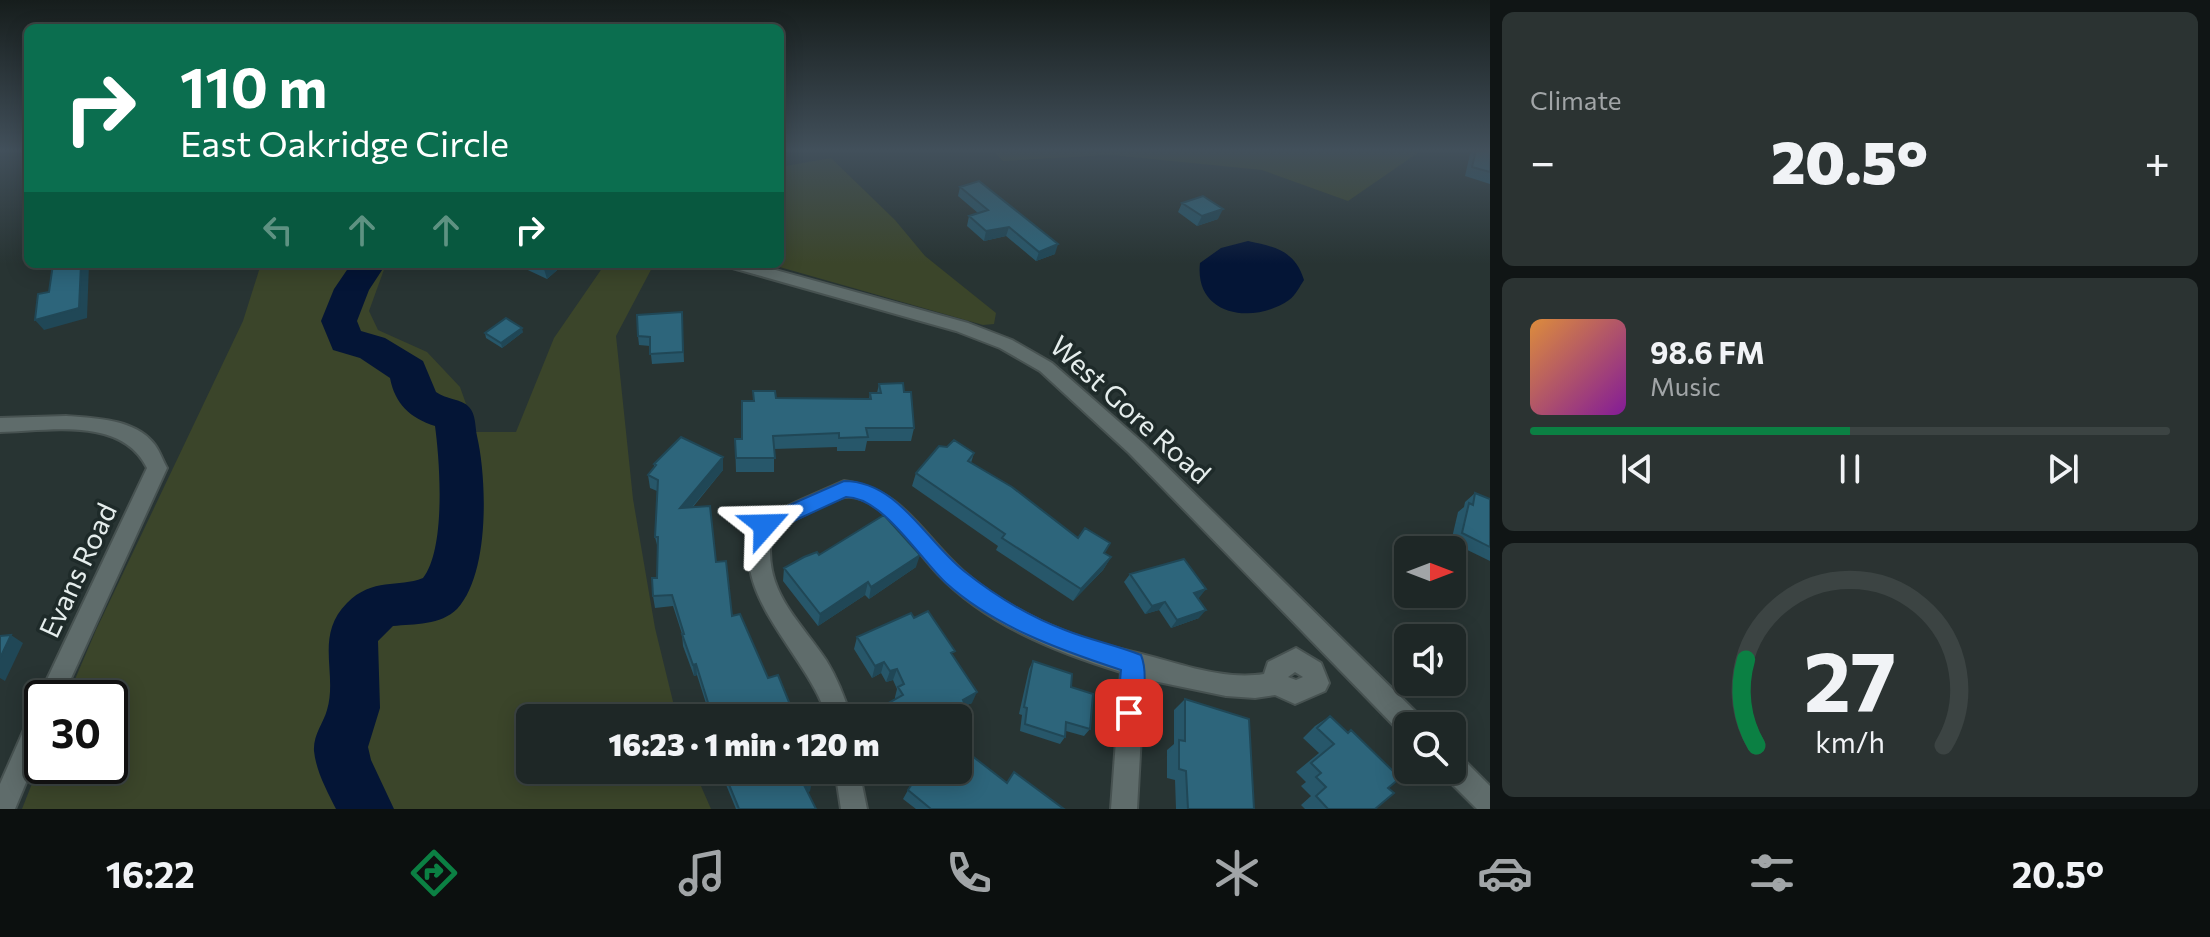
<!DOCTYPE html>
<meta charset="utf-8">
<style>
body{margin:0;font-family:Commissioner,sans-serif;background:#2b3332;color:#f1f3f6;height:100vh;display:flex;flex-direction:column;font-size:30px;white-space:nowrap}
*{box-sizing:border-box;margin:0}
p{font-size:26px;color:#a1a5a7}
.icon{flex:none;width:44px;height:44px;fill:none;stroke:currentColor;stroke-width:2;stroke-linecap:round;stroke-linejoin:round}
.map{position:relative;flex:1;overflow:hidden}
.drawer{display:flex;flex-direction:column;gap:12px;padding:12px;background:#101515;width:720px}
.drawer>*{flex:none}
.banner{position:absolute;left:24px;top:24px;width:760px;height:244px;border-radius:12px;box-shadow:0 4px 20px #0003,0 0 0 2px #3c4443;background:#0b6e4f;color:#fff;overflow:hidden}
.needle{width:52px;rotate:90deg}
.tools{position:absolute;left:1394px;top:536px;display:grid;gap:16px}
.tools a{display:grid;place-items:center;width:72px;height:72px;border-radius:12px;background:#1e2726;box-shadow:0 4px 20px #0003,0 0 0 2px #3c4443;font-size:40px}
.speed{position:absolute;left:24px;top:680px;display:flex;gap:16px;font-size:40px;font-weight:700;text-align:center}
.speed>*{display:grid;place-content:center;width:104px;height:104px;border-radius:50%;background:#1e2726;box-shadow:0 4px 20px #0003,0 0 0 2px #3c4443;line-height:1}
.speed .limit{border:4px solid #111;border-radius:12px;background:#fff;color:#111}
.pin{position:absolute;display:grid;place-items:center;width:68px;height:68px;color:#fff;margin:-34px;border-radius:16px;box-shadow:0 4px 12px #0006}
.me{position:absolute;width:88px;margin:-44px;rotate:65deg;stroke-linejoin:round;filter:drop-shadow(0 0 6px #0008)}
.turn{display:flex;align-items:center;gap:28px;height:168px;padding:0 24px;font-size:36px}
.turn .icon{width:104px;height:104px;stroke-width:2.5}
.turn b{display:block;font-size:56px;line-height:68px}
.lanes{display:flex;align-items:center;height:76px;padding:0 24px;background:#0003;justify-content:center;gap:40px;direction:ltr}
.lanes .off{opacity:.35}
.big{font-size:60px;font-weight:800;line-height:1.1}
.drawer .widget{flex:1;display:flex;flex-direction:column;justify-content:center;gap:12px;min-width:0;padding:0 28px;border-radius:12px;background:#2b3332}
.drawer .dial{align-items:center;gap:0}
.dial svg{height:208px;overflow:visible;fill:none;stroke:#3c4443;stroke-width:7;stroke-linecap:round;text-anchor:middle}
.dial text{fill:#f1f3f6;stroke:none}
.song{display:flex;align-items:center;gap:24px}
.cover{width:96px;height:96px;border-radius:12px;background:linear-gradient(135deg,hsl(30 70% 55%),hsl(290 70% 35%))}
.played{height:8px;border-radius:4px;background:linear-gradient(90deg,#0b8043 50%,#3c4443 50%)}
.keys{display:flex;justify-content:space-around;direction:ltr}
.heat{display:flex;justify-content:space-between;align-items:center;font-size:44px;direction:ltr}
.trip{position:absolute;left:516px;top:704px;width:456px;height:80px;border-radius:12px;background:#1e2726;box-shadow:0 4px 20px #0003,0 0 0 2px #3c4443;font-weight:800;line-height:80px;text-align:center}
.tabs{display:flex;height:128px;justify-content:space-around;align-items:center;background:#0c100f;color:#a1a5a7}
.tabs .icon{width:56px;height:56px}
.tabs .active{color:#0b8043}
.tabs b{font-size:36px;color:#f1f3f6}
main{display:flex;flex:1;min-height:0}
.map>svg:first-child{display:block}
.green{fill:#3b452a}
.water{fill:#041536}
.lines{fill:none;stroke-linecap:round;stroke-linejoin:round}
.river{fill:#041536;fill-rule:evenodd}
.minor-casing{stroke:#475251;stroke-width:4}
.minor{fill:#5f6c6b;fill-rule:evenodd}
.wall{fill:#27576a}
.shaded-wall{fill:#204756}
.building{fill:#2d657b;stroke:#204756;stroke-width:2}
.route{fill:#1a73e8;stroke:#114b97;stroke-width:2}
.labels{text-anchor:middle;dominant-baseline:central;stroke-width:7;stroke-linejoin:round;paint-order:stroke}
.street-label{font-size:28px;fill:#e5edec;stroke:#1e2a29}
</style>
<main>
<div class="map">
<svg width="1490" height="809" viewBox="0 0 1490 809">
<rect width="100%" height="100%" fill="#283433"/>
<path class="green" d="M992,150H1422L1348,201L1262,170L1111,155L1003,161Z
M831,158L895,220L925,256L996,313L994,324L983,325L769,264H780V167Z
M261,264H386L369,311L378,330L427,352L460,387L476,432H516L554,338L605,264H654L616,336L633,499L655,628L677,718H530V770H694L711,809H22L42,758V766H110V698H67L96,630L243,321Z"/>
<path class="water" d="M1248,241C1276,247 1295,251 1304,280C1300,286 1295,296 1289,300C1253,325 1194,316 1200,263L1221,248Z"/>
<g class="lines">
<path class="river" d="M351,264H386L369,290L357,321L361,331L385,338L423,361L436,392C445,399 462,399 469,407C476,414 475,427 477,436C487,479 490,574 457,609C441,625 414,624 393,626L378,641L380,708L368,747L371,760L394,809H336C327,791 316,771 314,751C313,735 323,724 327,710C338,673 314,636 347,603C373,577 398,588 423,578C446,549 440,462 435,426C410,418 395,404 390,378L360,358L333,350L321,321L334,289Z"/>
<defs>
<path id="minor" d="M726,264H754L968,323L1012,340L1052,363L1143,443L1421,717L1424,726H1408V736L1403,735L1129,453L1040,371L1000,348L956,331L729,267Z
M66,416C95,418 136,419 155,445C160,452 163,461 167,468L62,698H42V744L15,809H0V784L34,707L41,704L38,698L42,690L147,468C122,416 48,431 0,432V418Z
M844,481C905,490 921,534 963,571C1010,612 1073,639 1133,652C1174,661 1220,681 1264,674L1268,662L1296,648L1321,663L1329,683L1325,691L1295,704L1275,695L1255,698L1226,696L1144,679L1137,809H1111L1121,672C1055,652 986,624 938,574C917,553 880,492 845,497C831,499 788,524 772,531C761,589 797,617 826,660C837,678 845,698 851,718H827C810,655 720,589 758,519ZM1295,672L1303,677L1296,680L1288,677Z
M1452,754L1461,757L1490,786V809H1477L1443,775L1441,770H1452Z
M835,770H859L867,809H841Z"/>
</defs>
<use href="#minor" class="minor-casing"/>
<use href="#minor" class="minor"/>
</g>
<path class="wall" d="M1473,150H1490V184L1465,176L1470,154Z
M960,187L1055,254L1036,261L1006,236L984,241L967,226L969,216L978,213L958,196Z
M1182,203L1218,219L1197,226L1178,212Z
M515,264H564L547,279Z
M682,312L684,362L652,364L650,346L639,345L638,336Z
M523,332L502,348L486,338L485,333Z
M879,384L904,392L914,428L911,441H867L865,451H837V447L774,449V472H736L735,439H742L753,401L776,398L869,399L870,393H877Z
M974,453L971,463L1078,538L1111,557L1103,570L1073,601L996,550L998,546L912,486L916,473Z
M654,464L723,470L693,507L716,562L732,616L768,678L791,707L790,717L703,718L709,713L697,675L694,676L683,646L682,634L673,606L655,608L653,596L657,578L658,549L655,537L657,491L650,488L648,475L654,467Z
M1475,493L1490,499V561L1451,542L1458,512L1464,507L1465,502Z
M819,555L916,567L869,599L865,595L818,626L783,581L784,568Z
M1130,574L1206,589L1197,598L1199,618L1171,628L1159,610L1145,614L1124,582Z
M914,618L952,656L972,703L964,706L960,715L954,718H890L886,712L890,702L895,699V697L897,689L893,680L886,682L881,673L872,678L854,649L857,637Z
M1033,661L1071,687L1090,729L1084,736L1066,731L1065,737L1060,744L1020,731L1022,715L1019,714L1029,669Z
M1185,699L1254,809H1176L1175,780L1167,778V750L1174,744V710Z
M1330,716L1388,788L1375,809H1305L1301,805L1311,796L1301,786L1306,782L1296,772L1319,753L1303,738L1315,726Z
M720,770H805L811,782L810,791L808,792L816,809H736Z
M1014,772L1064,809H916L903,799L908,790L1007,782Z"/>
<path class="shaded-wall" d="M1223,209L1218,219L1197,226L1202,216Z
M1009,227L1006,236L984,241L986,231Z
M1058,244L1055,254L1036,261L1039,252Z
M81,264H89L87,318L44,330L35,320Z
M551,264H564L547,279L544,269Z
M522,328L523,332L502,348L501,343Z
M723,457V470L681,520L680,508Z
M920,555L916,567L869,599L871,587Z
M1111,557L1103,570L1073,601L1081,589Z
M868,582L865,595L818,626L820,614Z
M1206,589L1199,598L1186,601L1194,593Z
M1165,602L1159,610L1145,614L1152,606Z
M1206,610L1199,618L1171,628L1177,620Z
M11,635L23,643L5,681L0,678V658Z
M884,662L881,673L872,678L875,666Z
M696,664L697,675L694,676L693,665Z
M897,669L893,680L886,682L890,671Z
M977,692L972,703L964,706L960,715L954,718H940L963,700Z
M791,707L790,717L788,718H761Z
M811,782L810,791L803,794L804,785Z"/>
<path class="building" d="M1476,150H1490V172L1472,167Z
M979,181L1058,244L1039,252L1009,227L986,231L969,216L988,210L960,187Z
M1203,196L1223,209L1202,216L1182,203Z
M53,264H81L79,308L35,320L38,294L49,292Z
M533,264H551L544,269Z
M682,312L683,352L650,354V337L638,336L637,315Z
M506,318L522,328L501,343L485,333Z
M903,383L904,392H911L914,428H866L868,437L839,438V433L773,436L775,458H736L735,439H742V401H754L753,391H775L776,398L871,399L870,393H881L879,384Z
M681,437L723,457L680,508L710,506L716,562L726,561L732,616L740,614L768,678L778,675L791,707L761,718H703L702,715L711,712L696,664L693,665L682,634H684L672,595L653,596L652,578H657L658,537H655L658,480L648,475L656,465L654,464Z
M954,440L974,453L968,461L1012,487L1078,538L1085,528L1110,543L1104,553L1111,557L1081,589L1002,538L1005,534L916,473L939,446L947,447Z
M1475,493L1490,499V547L1462,533L1469,503L1473,505Z
M884,515L920,555L871,587L868,582L820,614L784,568L804,557L817,552L819,555Z
M1184,559L1206,589L1194,593L1206,610L1177,620L1165,602L1152,606L1130,574Z
M928,611L955,651L951,653L977,692L963,700L965,705L940,718H900L890,702L903,695L898,687L904,684L897,669L890,671L884,662L875,666L857,637L911,613L914,618Z
M11,635L0,658V636Z
M1033,661L1072,674L1071,687L1093,694L1090,729L1066,722L1065,737L1025,724L1027,708L1024,707Z
M1185,699L1249,719L1254,809H1188L1186,771L1179,769V740L1185,741Z
M1330,716L1348,733L1351,730L1400,778L1388,788L1394,793L1375,809H1328L1316,796L1326,787L1316,777L1321,773L1311,763L1334,744L1317,728Z
M958,745L1007,783L1014,772L1064,809H931L908,790L921,770H958Z
M723,770H805L811,782L804,785L816,809H739Z"/>
<linearGradient id="sky" x2="0" y2="1"><stop stop-color="#161d1c"/><stop offset="0.57" stop-color="#42505b"/><stop offset="1" stop-color="#42505b" stop-opacity="0"/></linearGradient>
<rect width="1490" height="264" fill="url(#sky)"/>
<path class="route" d="M844,481C898,481 926,541 964,571C993,594 1030,617 1065,630C1090,640 1116,645 1141,655C1148,672 1144,705 1137,721L1129,725L1120,721L1117,713L1121,670C1060,650 995,627 946,583C920,559 883,497 846,497L772,531L765,534L758,531L755,525L758,519Z"/>
<g class="labels">
<g class="street-label">
<text transform="translate(1131 409) rotate(42)">West Gore Road</text>
<text transform="translate(77 570) rotate(-65)">Evans Road</text>
</g>
</g>
</svg>
<div class="tools">
<a><svg class="needle" viewBox="-14 -14 28 28"><path d="M0-13l5 13h-10z" fill="#e53935"/><path d="M0 13l5-13h-10z" fill="#a1a5a7"/></svg></a>
<a><svg class="icon" aria-label="sound" viewBox="0 0 24 24"><path d="M4 9h4l5-4v14l-5-4H4zM17 9q2 3 0 6"/></svg></a>
<a><svg class="icon" aria-label="search" viewBox="0 0 24 24"><circle cx="10" cy="10" r="6"/><path d="M15 15l6 6"/></svg></a>
</div>
<div class="speed"><div class="limit">30</div></div>
<div class="pin" style="left:1129px;top:713px;background:#d93025"><svg class="icon" aria-label="arrive" viewBox="0 0 24 24"><path d="M6 21V4h12l-3 4 3 4H6"/></svg></div>
<svg class="me" style="left:765px;top:525px" viewBox="-20 -20 40 40"><path d="M0-17L14 15 0 8-14 15z" fill="#1a73e8" stroke="#fff" stroke-width="4"/></svg>
<div class="trip">16:23 · 1 min · 120 m</div>
<div class="banner">
<div class="turn"><svg class="icon" aria-label="right" viewBox="0 0 24 24"><path d="M7 20v-9h11M14 6l5 5-5 5"/></svg><div><b>110 m</b>East Oakridge Circle</div></div>
<div class="lanes"><svg class="icon off" aria-label="left" viewBox="0 0 24 24"><path d="M17 20v-9H6M10 6l-5 5 5 5"/></svg><svg class="icon off" aria-label="ahead" viewBox="0 0 24 24"><path d="M12 20V5M6 11l6-6 6 6"/></svg><svg class="icon off" aria-label="ahead" viewBox="0 0 24 24"><path d="M12 20V5M6 11l6-6 6 6"/></svg><svg class="icon" aria-label="right" viewBox="0 0 24 24"><path d="M7 20v-9h11M14 6l5 5-5 5"/></svg></div>
</div>
</div>
<section class="drawer">
<div class="widget"><p>Climate</p>
<div class="heat"><a>−</a><b class="big">20.5°</b><a>+</a></div>
</div>
<div class="widget">
<div class="song"><i class="cover"></i><div><b>98.6 FM</b><p>Music</p></div></div>
<div class="played"></div>
<div class="keys"><svg class="icon" aria-label="previous" viewBox="0 0 24 24"><path d="M18 5L8 12l10 7zM5 5v14"/></svg><svg class="icon" aria-label="pause" viewBox="0 0 24 24"><path d="M8 5v14M16 5v14"/></svg><svg class="icon" aria-label="next" viewBox="0 0 24 24"><path d="M6 5l10 7-10 7zM19 5v14"/></svg></div>
</div>
<div class="widget dial"><svg viewBox="0 0 100 80">
<path d="M14 69A42 42 0 1 1 86 69"/>
<path d="M14 69A42 42 0 0 1 10 36" stroke="#0b8043"/>
<text x="50" y="56" font-size="32" font-weight="700">27</text>
<text x="50" y="72" font-size="11">km/h</text>
</svg></div>
</section>
</main>
<nav class="tabs">
<b>16:22</b>
<svg class="icon active" aria-label="directions" viewBox="0 0 24 24"><path d="M12 3l9 9-9 9-9-9zM9 14v-3h6M13 9l2 2-2 2"/></svg>
<svg class="icon" aria-label="music" viewBox="0 0 24 24"><path d="M9 18V5l10-2v13"/><circle cx="6" cy="18" r="3"/><circle cx="16" cy="16" r="3"/></svg>
<svg class="icon" aria-label="phone" viewBox="0 0 24 24"><path d="M5 4h4l2 5-3 2q2 4 5 5l2-3 5 2v4C11 20 4 13 5 4z"/></svg>
<svg class="icon" aria-label="climate" viewBox="0 0 24 24"><path d="M12 3v18M4 7l16 10M4 17L20 7"/></svg>
<svg class="icon" aria-label="car" viewBox="0 0 24 24"><path d="M5 17H2v-5l4-1 3-4h7l3 4 3 1v5h-3M9 17h6M6 11h13"/><circle cx="7" cy="17" r="2"/><circle cx="17" cy="17" r="2"/></svg>
<svg class="icon" aria-label="filters" viewBox="0 0 24 24"><path d="M4 7h16M4 17h16"/><circle cx="9" cy="7" r="2"/><circle cx="15" cy="17" r="2"/></svg>
<b>20.5°</b>
</nav>
